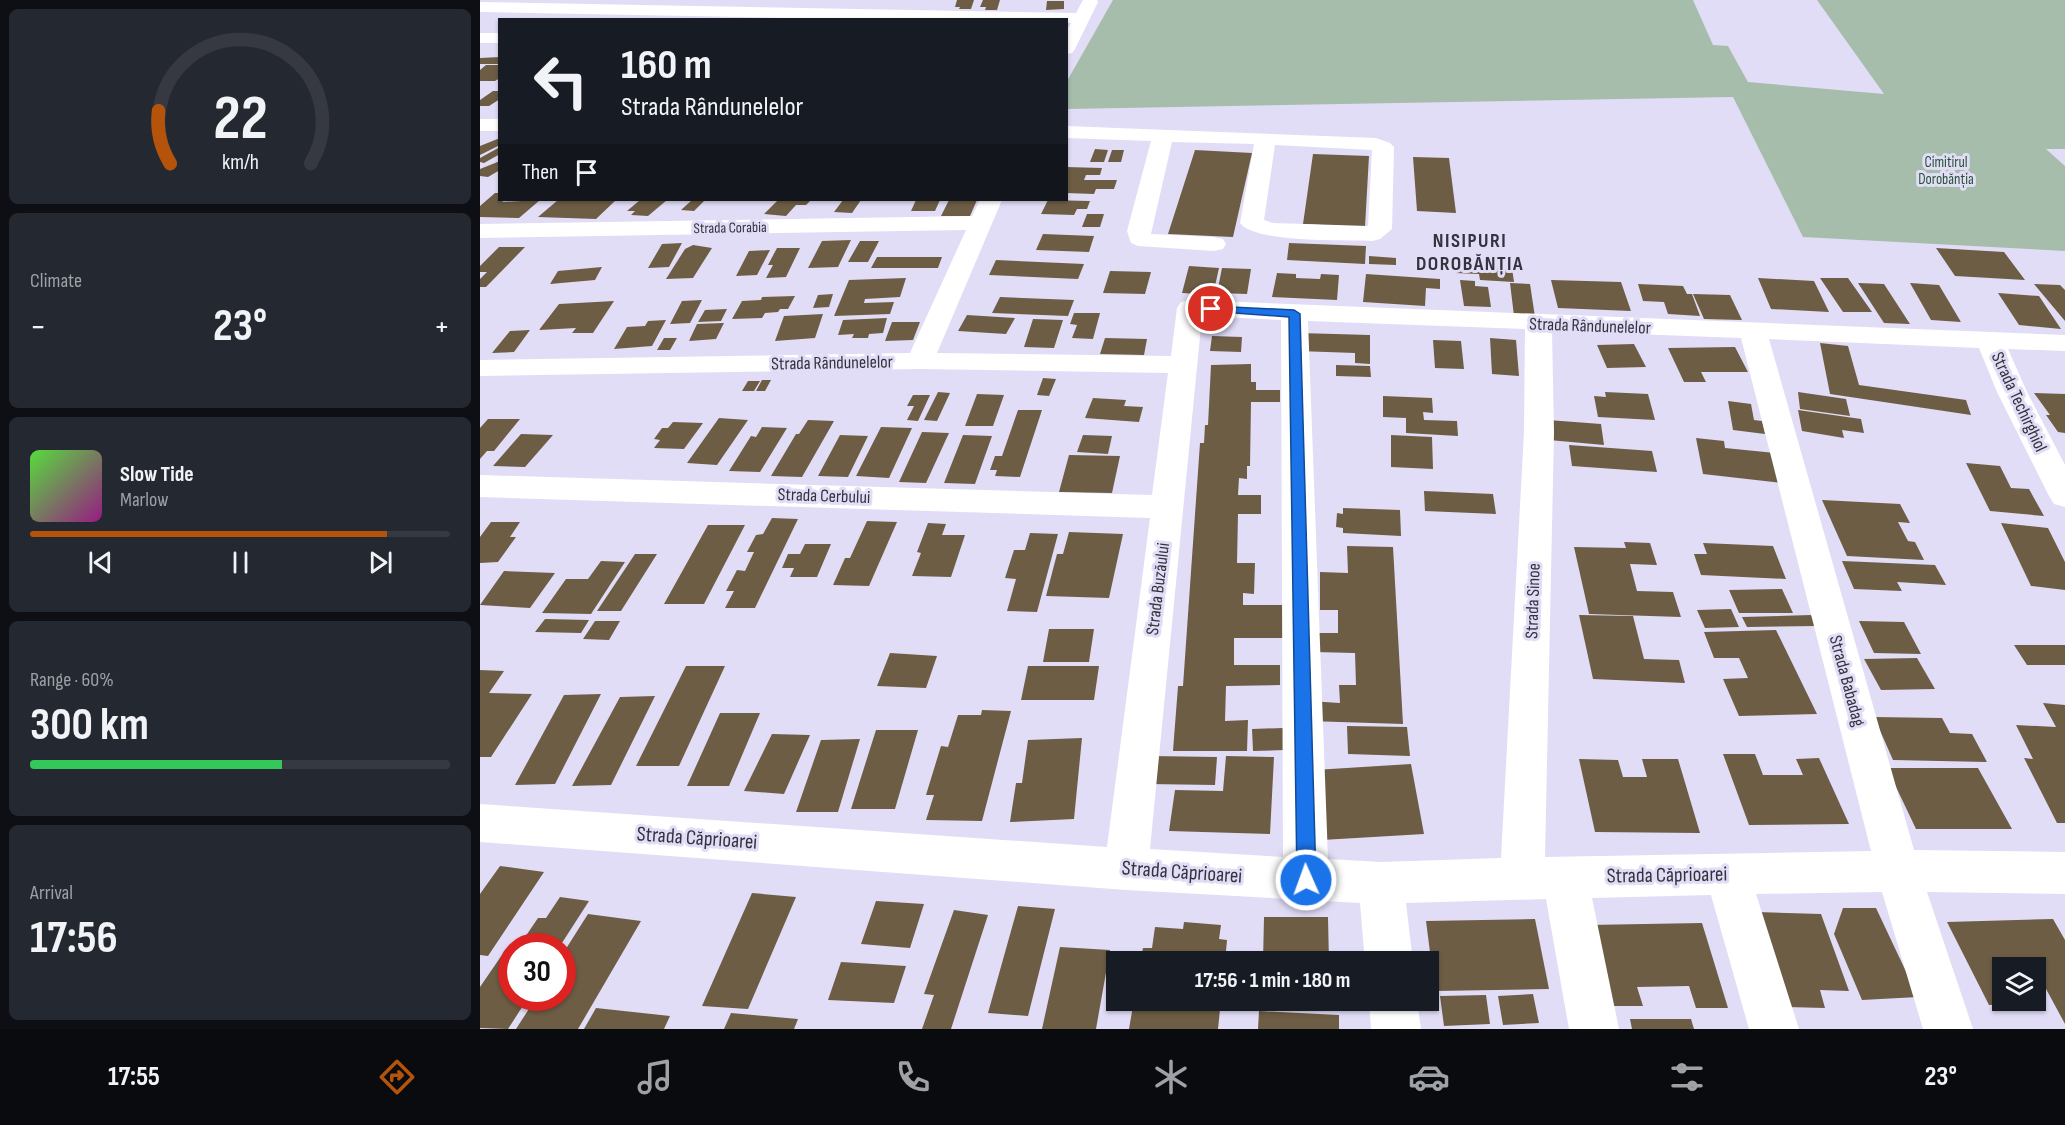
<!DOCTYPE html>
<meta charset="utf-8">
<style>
body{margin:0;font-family:"Sofia Sans Condensed",sans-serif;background:#242831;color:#f1f3f6;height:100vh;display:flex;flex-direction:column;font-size:22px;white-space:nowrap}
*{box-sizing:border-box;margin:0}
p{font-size:20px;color:#9ea1a6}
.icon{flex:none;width:33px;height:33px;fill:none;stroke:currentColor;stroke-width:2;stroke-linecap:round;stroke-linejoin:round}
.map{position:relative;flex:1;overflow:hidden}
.panel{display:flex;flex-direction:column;gap:9px;padding:9px;background:#0d0f14;width:480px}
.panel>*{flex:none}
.top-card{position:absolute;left:18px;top:18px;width:570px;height:183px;border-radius:0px;box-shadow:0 2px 4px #0004;background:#171b24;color:#f1f3f6;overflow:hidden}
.buttons{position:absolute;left:1512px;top:957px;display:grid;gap:12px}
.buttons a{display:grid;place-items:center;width:54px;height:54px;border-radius:0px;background:#171b24;box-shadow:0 2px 4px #0004;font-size:30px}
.speed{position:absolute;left:18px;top:933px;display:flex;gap:12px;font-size:30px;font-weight:700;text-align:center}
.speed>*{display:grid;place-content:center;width:78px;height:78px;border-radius:50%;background:#171b24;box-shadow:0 2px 4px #0004;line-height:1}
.speed .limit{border:9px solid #d22;background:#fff;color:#111}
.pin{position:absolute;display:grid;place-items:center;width:51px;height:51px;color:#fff;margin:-26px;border:3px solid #fff;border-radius:50%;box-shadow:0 2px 6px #0007}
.me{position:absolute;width:66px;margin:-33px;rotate:358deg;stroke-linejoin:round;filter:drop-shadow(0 0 4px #0008)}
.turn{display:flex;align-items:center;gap:21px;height:126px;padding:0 24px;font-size:27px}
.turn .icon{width:78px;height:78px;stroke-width:2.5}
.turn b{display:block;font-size:42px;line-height:51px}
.then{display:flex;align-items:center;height:57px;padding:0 24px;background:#0003;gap:12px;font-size:22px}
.big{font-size:45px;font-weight:700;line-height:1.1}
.panel .widget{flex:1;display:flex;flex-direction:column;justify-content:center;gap:9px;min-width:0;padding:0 21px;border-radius:9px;background:#242831}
.panel .dial{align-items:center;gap:0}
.dial svg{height:156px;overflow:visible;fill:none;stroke:#363941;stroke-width:7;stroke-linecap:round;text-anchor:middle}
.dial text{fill:#f1f3f6;stroke:none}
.song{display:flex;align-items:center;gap:18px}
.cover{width:72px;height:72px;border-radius:9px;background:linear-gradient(135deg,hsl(110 70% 55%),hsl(310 70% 35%))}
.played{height:6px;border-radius:3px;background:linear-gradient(90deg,#b45309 85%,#363941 85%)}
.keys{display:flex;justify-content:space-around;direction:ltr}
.heat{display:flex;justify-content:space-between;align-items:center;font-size:33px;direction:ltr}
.charge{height:9px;border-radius:4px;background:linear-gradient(90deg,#34c759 60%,#363941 0)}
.trip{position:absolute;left:626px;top:951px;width:333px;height:60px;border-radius:0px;background:#171b24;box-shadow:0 2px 4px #0004;font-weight:700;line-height:60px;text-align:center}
.tab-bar{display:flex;height:96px;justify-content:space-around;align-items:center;background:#090b0e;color:#9ea1a6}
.tab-bar .icon{width:42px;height:42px}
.tab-bar .active{color:#b45309}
.tab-bar b{font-size:27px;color:#f1f3f6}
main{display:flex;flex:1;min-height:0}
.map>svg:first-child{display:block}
.green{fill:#a6bdac}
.building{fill:#6d5d45}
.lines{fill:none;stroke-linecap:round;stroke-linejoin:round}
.minor{fill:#fff;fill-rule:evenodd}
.route{fill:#1a73e8;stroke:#114b97;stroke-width:1.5}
.labels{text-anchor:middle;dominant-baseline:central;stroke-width:6;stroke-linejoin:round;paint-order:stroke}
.far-park-label{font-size:15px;fill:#265234;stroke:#e2ddf7}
.far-street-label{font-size:15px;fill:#34323c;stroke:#e2ddf7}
.street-label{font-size:18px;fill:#34323c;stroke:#e2ddf7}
.far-district-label{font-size:20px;font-weight:bold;letter-spacing:1.5px;fill:#34323c;stroke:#e2ddf7}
.near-street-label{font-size:21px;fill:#34323c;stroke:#e2ddf7}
</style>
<main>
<section class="panel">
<div class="widget dial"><svg viewBox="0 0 100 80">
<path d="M14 69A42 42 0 1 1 86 69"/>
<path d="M14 69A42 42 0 0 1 8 42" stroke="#b45309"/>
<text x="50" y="56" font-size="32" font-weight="700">22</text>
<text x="50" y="72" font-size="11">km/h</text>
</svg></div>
<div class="widget"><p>Climate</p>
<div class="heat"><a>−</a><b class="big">23°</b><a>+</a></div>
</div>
<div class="widget">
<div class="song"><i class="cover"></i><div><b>Slow Tide</b><p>Marlow</p></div></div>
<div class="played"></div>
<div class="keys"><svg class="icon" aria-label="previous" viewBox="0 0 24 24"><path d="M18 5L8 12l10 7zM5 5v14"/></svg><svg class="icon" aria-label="pause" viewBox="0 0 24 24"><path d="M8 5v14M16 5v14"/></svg><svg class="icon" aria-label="next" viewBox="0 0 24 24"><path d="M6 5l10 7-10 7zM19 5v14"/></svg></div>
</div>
<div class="widget"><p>Range · 60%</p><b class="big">300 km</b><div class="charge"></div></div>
<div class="widget"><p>Arrival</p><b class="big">17:56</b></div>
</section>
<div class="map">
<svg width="1585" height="1029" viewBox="0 0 1585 1029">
<rect width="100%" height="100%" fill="#e2ddf7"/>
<path class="green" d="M633,0H1213L1233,45L1248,46L1268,82L1404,94L1337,0H1585V149H1566L1585,166V251L1323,237L1253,97L587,109V81Z"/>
<path class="building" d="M477,0H494L491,9H479L480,7H475Z
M503,0H520L517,10H505L506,7H500Z
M567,1H584V9L566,10Z
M20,57V64H0V58Z
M6,65H20V78L15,81H0V70Z
M13,91H20V99L9,106H0V100Z
M20,138V145L0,155V146Z
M20,147V154L4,163L0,162V158Z
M615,149L628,150L624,162H610Z
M632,150H644L641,162H628Z
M715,150L772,153L753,237L688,234Z
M833,154L889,156L885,227L823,224Z
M933,157L969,158L976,213L937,211Z
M20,161V170L8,177L0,176V169Z
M586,167L622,168L620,175H606L604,180H637L634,189H616L614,194L586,193Z
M15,193H20V200H25L22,202L60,200L39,218L0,217V206Z
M78,200L120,201L136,200L116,219L58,217Z
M160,200H187L168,216L151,215L155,211H147Z
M212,200H225L214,211L201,210Z
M298,200H331L326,205H316L306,216L284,214Z
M363,200H381L372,213L354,212Z
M436,200H460L455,211H431Z
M469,200H497L490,216H461Z
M568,200L610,201L607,209H597L594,215L561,214Z
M607,214H624L620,227H602Z
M563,234L614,236L609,252L556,250Z
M371,240L358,267L328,268L342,241Z
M380,241H399L388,262H368Z
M202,243L189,267L168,268L182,244Z
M809,243L886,246L885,264L807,260Z
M213,245L232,248L213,278L186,279L205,249Z
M19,247H45L6,287H0V279L7,272H0V266Z
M297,248H320L306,277L286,278L293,265H288Z
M1456,248L1524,252L1545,280L1475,276Z
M290,250L277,275L256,276L269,251Z
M889,256L916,258V265L889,264Z
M397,257H462L458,268H391Z
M516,260L604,264L598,279L509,275Z
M709,266L739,268L733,295L702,293Z
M974,266L1032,268L1034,282L1000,280L999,274L975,273Z
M122,267L115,280L70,284L78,271Z
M742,268L771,269L767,294L737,293Z
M630,271L671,272L665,294L623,293Z
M797,273L816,274V278L840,279L841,274L859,275L857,300L792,297Z
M886,274L960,279V289L946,288L945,306L883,302Z
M426,278L420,297L385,299L384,303L414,302L410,314L354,316L369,280Z
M1278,278L1334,281L1349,312L1291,309Z
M1340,278H1368L1392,312H1363Z
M980,280L995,281V286L1008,287L1011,307L984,306Z
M1071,280L1141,282L1151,311L1078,308Z
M1030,283L1050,284L1055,317L1034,316Z
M1378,283L1404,284L1430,324L1404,323Z
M1430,283L1459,285L1481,322L1451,320Z
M1158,284L1203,286L1207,294H1212L1220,316L1188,314L1184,302L1163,301Z
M1554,284L1580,285L1585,290V321Z
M1518,293L1559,296L1581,329L1539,325Z
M353,294L349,307L333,308L338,295Z
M1213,294L1250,295L1262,320L1224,319Z
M315,296L308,309H300L298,312L285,313L282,318L252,319L262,301L281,300L282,297Z
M520,297L594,300L588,316L512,313Z
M222,300L210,323L190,324L202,301Z
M134,301L113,333H92L96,328L59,330L79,304Z
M247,309L241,321L218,322L225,310Z
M594,313H620L613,339L592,338L597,325L590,324Z
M343,314L335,338L295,341L304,316Z
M487,315L535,318L526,334L478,331Z
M407,318L403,333L389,334L388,338H372L374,334L358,335L363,320Z
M553,319L583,320L574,348L544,347Z
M186,320L172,346L134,349L147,327L165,326L168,321Z
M412,322H440L433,340L405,341Z
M244,323L236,339L209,341L217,324Z
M50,330L34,352L12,353L30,331Z
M819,333L890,335V364L875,363V353L818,351Z
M732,336L762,337L761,352L730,351Z
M184,338H197L190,350H177Z
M625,338L667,339L664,355L620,354Z
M1010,338L1036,340L1039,376L1012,374Z
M953,340L981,341L984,369L955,368Z
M1340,343L1368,346L1379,385L1486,400L1491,415L1350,394Z
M1154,344L1166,367L1127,368L1117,345Z
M1255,347L1268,372H1221L1226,382H1204L1188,348Z
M771,364V382H776V390H800V402H771L770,466H767V479L759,478L758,495H781V514H758L757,563H775L774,594L763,593V605H805V638H754V665H800V685L746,686L745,721L768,720L767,751H693L698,686H703L720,443H724L725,425H728L731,365Z
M856,365L890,366L891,377L856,376Z
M563,378L576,379L569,396L557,395Z
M282,380H291L285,391H276Z
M268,381H280L274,391H262Z
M458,392L470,393L457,421L444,420Z
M1125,392L1168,394L1175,420L1118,417L1114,396L1126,397Z
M1318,392L1366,399L1370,416L1320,409Z
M1554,393L1585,394V433L1578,432L1566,415H1570Z
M497,394L524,395L513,426H485Z
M433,395H450L438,421L427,420L434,406H427Z
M903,396L952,398L953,413L943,412L944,420L977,421L978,436L926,433V418L903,417Z
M613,398L646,400L644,406L663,407L659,422L605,418Z
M1248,401L1271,404L1274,420L1282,421L1285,434L1253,430Z
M538,410H562L540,477L515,476L517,470H510L515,456H522Z
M1318,410L1381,419L1384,433L1362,430L1364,438L1322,431Z
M239,418L268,420L237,465L207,463Z
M8,419H40L14,451H7L0,459V428Z
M328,420L354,421L322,477L291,476L316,434H319Z
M1068,420L1121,424L1124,445L1069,440Z
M193,422L223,423L204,449L174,448L180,440L174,439L182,428H188Z
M282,427L307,428L280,472L249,471L271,436L276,437Z
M401,427L432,428L409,478L376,476Z
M442,432L469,433L446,483L419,482Z
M41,434L73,435L45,467L13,466Z
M360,435L388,436L368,477L338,476Z
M483,435L512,436L495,484L464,483Z
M603,435L632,436L628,454L597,452Z
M911,435L952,437L953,469L911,467Z
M1216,438L1244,441L1245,448L1295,453L1303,483L1223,474Z
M1089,445L1172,451L1177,472L1092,466Z
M589,455L640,456L632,493L579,492Z
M1486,463L1520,466L1531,488L1549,489L1564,516L1510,511Z
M944,491L1013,494L1016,514L945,511Z
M1342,500L1420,504L1430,523L1418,522L1428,541L1435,542L1444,560L1367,556Z
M863,508L920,510L921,536L863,533V528L856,527L857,513L863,514Z
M292,518L318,519L275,608H245L254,591H246L257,570L265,571L274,552H267L276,535L283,534Z
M387,521L417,522L389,586L353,585L365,558H370Z
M11,522H40L30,537H36L18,562L0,563V537Z
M448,523L466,524L462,535H485L471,577L432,576L441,553L437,552Z
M1521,523L1568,528L1585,562V590L1551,586Z
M228,525H265L224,604H184Z
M589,532L643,534L629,598L566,596L577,554H583Z
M550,533L578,534L557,612L527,611L536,579L525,578L534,550H545Z
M1144,542L1170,543L1177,565L1150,564L1157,591L1193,592L1201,617L1109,614L1094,547L1146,548Z
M1223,543L1293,546L1306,579L1221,575L1214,554H1227Z
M325,544H351L337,577H310L314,568H302L308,554H320Z
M867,546L913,547L923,724L828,721L829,701L860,703L859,685H876L875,653L834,652L835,633H858V610H840V572L868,573Z
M155,554H177L141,611H117Z
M121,561L145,562L111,614L62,613L86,579H108Z
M1362,561L1455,565L1466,585L1417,582L1422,591L1374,589Z
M24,571L75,573L50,608L0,605Z
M1302,589L1313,613H1259L1249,590Z
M1251,609L1259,627L1225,628L1217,610Z
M1099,615L1153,616L1164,659L1199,660L1205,683L1113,679Z
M1331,615L1337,626L1267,627L1262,617Z
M65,619L109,620L101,633L55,632Z
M115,621H140L129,640L103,639Z
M1379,621L1424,622L1441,654L1394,653Z
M569,629H614L609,662H563Z
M1296,630L1337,714L1259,716L1243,679L1268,678L1259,658H1234L1224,632Z
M1534,645H1585V665H1547Z
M410,653L457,656L446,688L397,686Z
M1437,658L1455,689L1401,690L1384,659Z
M206,666H245L199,766H156Z
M548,666H619L614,700H541Z
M0,670L24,671L9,693L52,694L11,757H0Z
M121,694L75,784L35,785L84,695Z
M175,696L131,785L92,786L140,697Z
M1563,703L1585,705V823H1577L1544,758L1553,759L1536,725L1576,727Z
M502,710L531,711L502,821L446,820L454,795H446L461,746L468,747L478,715H501Z
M240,713H280L249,786H207Z
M1394,717L1462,718L1470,733L1492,734L1507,762L1413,760Z
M867,726L927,727L930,756L868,754Z
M803,728L804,750L773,751L772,729Z
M396,730H438L415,809H371Z
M292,734L330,735L304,794L264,791Z
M602,738L594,819L530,822L536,783H542L548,740Z
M380,739L358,812H316L341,740Z
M1243,754H1275L1283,775H1323L1316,759L1339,758L1369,824L1269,825Z
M670,756L737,757L735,785L667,784Z
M746,756L794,757L790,834L689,831L695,790L743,791Z
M1099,759L1138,760L1143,777H1167L1162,759H1198L1220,833L1115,832Z
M931,764L944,834L842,840L834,770Z
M1407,768H1498L1532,829H1436Z
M20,866L64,872L8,956L0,955V894Z
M272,893L316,897L268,1009L222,1006Z
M80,897L109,901L80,946H39L58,918H66Z
M396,901L444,904L430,948L381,944Z
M538,906L575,909L548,1016L508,1013Z
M1363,908H1396L1438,997L1382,1000L1354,934Z
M474,910L508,915L471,1029H442L454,995L444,994Z
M1277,912L1341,914L1369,991L1340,990L1345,1008L1307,1007Z
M108,914L161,921L98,1029H36L56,998H82V955Z
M784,917H848L849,962H783Z
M1055,919L1069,989L955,991L946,921Z
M1573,919L1585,940V1024L1565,987L1556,988V968H1522V1000H1543L1545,1004L1509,1005L1467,922Z
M704,922L741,925L739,939L747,940L745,962H660L663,948H672L675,927L703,929Z
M1222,923L1248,1008H1216L1209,986L1157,987L1163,1006H1127L1108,925Z
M580,947L630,950L616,1029H562Z
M24,952L32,953V998H48L28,1029L0,1028V987Z
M361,962L426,966L414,1003L348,1000Z
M1053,994L1059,1023L1023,1025L1018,996Z
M1006,995L1010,1024L964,1026L960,996Z
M654,1000H741L738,1029H649Z
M116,1008L190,1016L184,1029H104Z
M779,1011L859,1015V1029H778Z
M251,1013L318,1019L314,1029H244Z
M1150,1019H1211L1214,1029H1152Z"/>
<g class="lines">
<path class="minor" d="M603,0H617L618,2L595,49L592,53L586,54V31L591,23H586V20H407L0,12V2L596,13Z
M0,33H20V43H0Z
M0,119H20V131H0Z
M586,126L896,138L910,143L914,147L912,229L900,239L892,241C866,240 774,243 760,223L774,144L692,142L671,234L734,237L743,239L746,244L743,249L734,251L658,246L651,243L647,231L671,141L586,138ZM795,145L892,150L888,226L793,223L784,220Z
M500,200H522L457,353L691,356L697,308L701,302L710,300L1585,335V351L1528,349L1547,392L1585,465V507L1574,504L1569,496L1517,392L1499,348L1289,339L1434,850L1585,852V894L1447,892L1493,1029H1443L1402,892L1276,894L1319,1029H1269L1231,895L1112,898L1139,1029H1089L1066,899L926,903L933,962H885L880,903L646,890L0,842V804L627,847L670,518L0,497V475L672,495L688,373L440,369L0,376V360L430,353L486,230L0,238V224L492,216ZM722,316L801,320L803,857L670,849ZM828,321L1045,329L1044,432L1021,858L901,862L848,859ZM1072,331L1261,338L1391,851L1065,857L1074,432Z
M889,1000H937L941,1029H891Z"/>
</g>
<path class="route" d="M731,306L814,310L820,314L836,880L833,886L826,889L820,886L817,880L809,317L727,311L725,309Z"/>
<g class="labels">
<g class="far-park-label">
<text x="1466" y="162">Cimitirul<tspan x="1466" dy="17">Dorobănția</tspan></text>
</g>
<g class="far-street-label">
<text transform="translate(250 228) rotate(-1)">Strada Corabia</text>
</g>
<g class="street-label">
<text transform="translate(1110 326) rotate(2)">Strada Rândunelelor</text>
<text transform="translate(352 363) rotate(-1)">Strada Rândunelelor</text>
<text transform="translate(1539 402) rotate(65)">Strada Techirghiol</text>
<text transform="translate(344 496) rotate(2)">Strada Cerbului</text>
<text transform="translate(678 589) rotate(-83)">Strada Buzăului</text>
<text transform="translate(1053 601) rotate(-88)">Strada Sinoe</text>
<text transform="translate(1367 681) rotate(75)">Strada Babadag</text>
</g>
<g class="far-district-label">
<text x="990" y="241">NISIPURI<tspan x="990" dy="23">DOROBĂNȚIA</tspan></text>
</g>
<g class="near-street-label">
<text transform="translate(217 838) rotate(4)">Strada Căprioarei</text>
<text transform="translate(702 872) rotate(4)">Strada Căprioarei</text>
<text transform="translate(1187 875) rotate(-1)">Strada Căprioarei</text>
</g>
</g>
</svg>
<div class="buttons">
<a><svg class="icon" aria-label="layers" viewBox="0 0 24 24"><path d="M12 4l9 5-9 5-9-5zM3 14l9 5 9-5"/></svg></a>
</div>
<div class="speed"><div class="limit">30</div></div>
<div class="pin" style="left:731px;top:309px;background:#d93025"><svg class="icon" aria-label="arrive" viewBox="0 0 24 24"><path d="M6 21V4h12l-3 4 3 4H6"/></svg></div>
<svg class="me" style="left:826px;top:880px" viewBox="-20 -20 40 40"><circle r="17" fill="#1a73e8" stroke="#fff" stroke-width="3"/><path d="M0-11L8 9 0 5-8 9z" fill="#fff"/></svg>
<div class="trip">17:56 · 1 min · 180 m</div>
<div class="top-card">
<div class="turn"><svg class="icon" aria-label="left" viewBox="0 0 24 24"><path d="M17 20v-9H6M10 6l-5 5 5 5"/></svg><div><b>160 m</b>Strada Rândunelelor</div></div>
<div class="then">Then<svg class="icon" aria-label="arrive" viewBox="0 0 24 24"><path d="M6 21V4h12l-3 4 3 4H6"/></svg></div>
</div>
</div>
</main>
<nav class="tab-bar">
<b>17:55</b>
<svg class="icon active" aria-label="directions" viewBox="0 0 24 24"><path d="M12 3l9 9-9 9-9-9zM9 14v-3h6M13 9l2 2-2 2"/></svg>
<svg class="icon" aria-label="music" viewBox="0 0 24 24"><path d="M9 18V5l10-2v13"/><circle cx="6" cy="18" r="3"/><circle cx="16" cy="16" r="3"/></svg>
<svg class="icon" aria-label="phone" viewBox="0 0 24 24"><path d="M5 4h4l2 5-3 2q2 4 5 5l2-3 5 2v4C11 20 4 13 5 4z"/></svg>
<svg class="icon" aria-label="climate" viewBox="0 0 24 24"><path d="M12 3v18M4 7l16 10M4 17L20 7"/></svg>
<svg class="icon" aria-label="car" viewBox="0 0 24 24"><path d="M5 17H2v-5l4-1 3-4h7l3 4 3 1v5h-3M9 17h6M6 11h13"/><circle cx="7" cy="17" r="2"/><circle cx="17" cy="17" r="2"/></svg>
<svg class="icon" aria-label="filters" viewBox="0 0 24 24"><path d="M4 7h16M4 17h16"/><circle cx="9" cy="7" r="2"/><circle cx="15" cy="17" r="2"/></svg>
<b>23°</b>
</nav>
